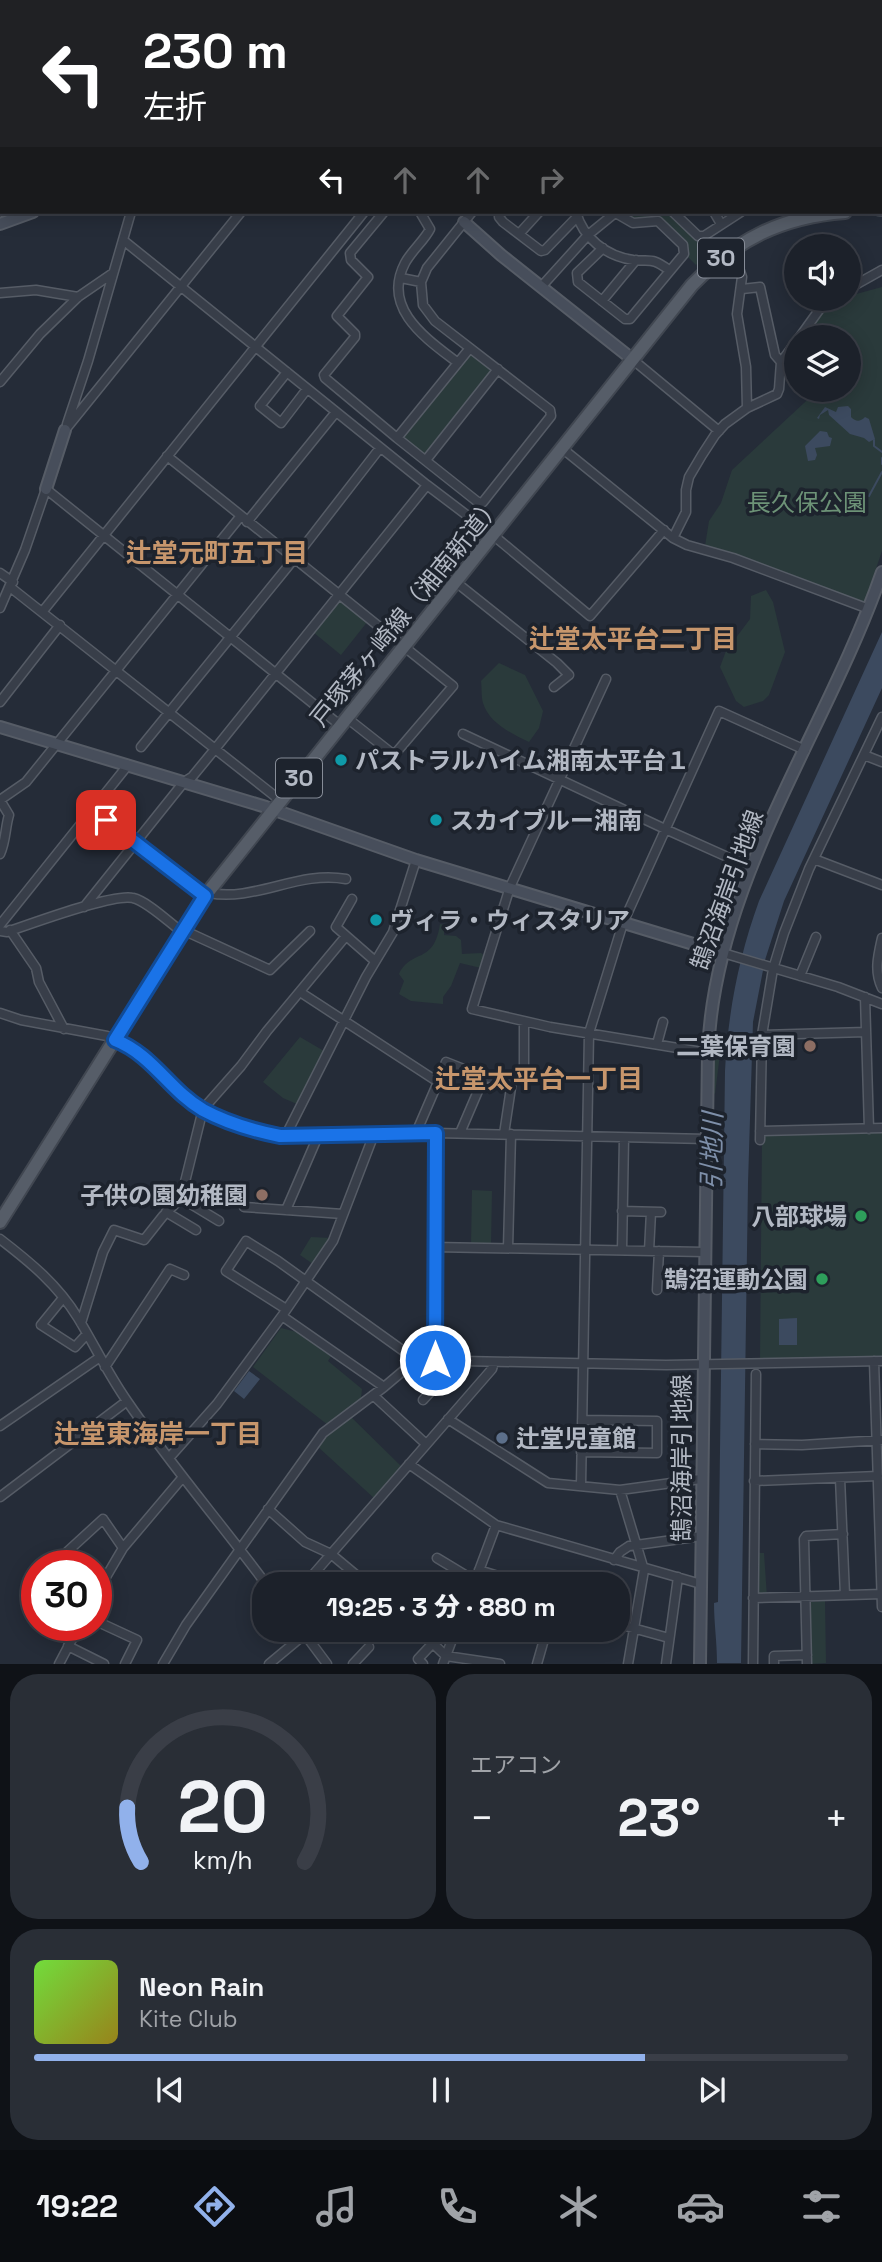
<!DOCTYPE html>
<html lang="ja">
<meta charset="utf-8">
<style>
body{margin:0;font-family:"Space Grotesk","Noto Sans JP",sans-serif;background:#292e36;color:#f1f3f6;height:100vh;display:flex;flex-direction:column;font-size:26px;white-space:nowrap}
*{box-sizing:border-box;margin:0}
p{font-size:23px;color:#a0a3a8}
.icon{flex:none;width:38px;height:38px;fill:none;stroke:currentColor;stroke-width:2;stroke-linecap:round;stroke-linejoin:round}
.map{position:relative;height:1664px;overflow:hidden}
.panel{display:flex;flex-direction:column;gap:10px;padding:10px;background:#0f1217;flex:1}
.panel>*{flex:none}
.top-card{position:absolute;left:0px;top:0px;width:882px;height:214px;box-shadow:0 4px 18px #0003,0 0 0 2px #3a3e47;background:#202124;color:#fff;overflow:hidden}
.tools{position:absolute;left:784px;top:234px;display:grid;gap:14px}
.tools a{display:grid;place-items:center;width:77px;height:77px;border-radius:50%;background:#1c212a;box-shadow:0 4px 18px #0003,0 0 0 2px #3a3e47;font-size:35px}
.speed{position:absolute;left:21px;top:1550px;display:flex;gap:14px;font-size:35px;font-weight:700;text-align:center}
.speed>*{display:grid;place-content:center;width:91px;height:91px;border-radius:50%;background:#1c212a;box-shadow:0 4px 18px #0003,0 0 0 2px #3a3e47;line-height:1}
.speed .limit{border:10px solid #d22;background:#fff;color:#111}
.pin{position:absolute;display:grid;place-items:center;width:60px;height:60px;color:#fff;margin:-30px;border-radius:14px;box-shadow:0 4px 10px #0006}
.me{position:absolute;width:77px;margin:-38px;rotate:0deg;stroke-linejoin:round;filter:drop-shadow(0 0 5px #0008)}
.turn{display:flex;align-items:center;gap:24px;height:147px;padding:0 28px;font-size:32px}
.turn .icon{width:91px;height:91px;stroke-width:2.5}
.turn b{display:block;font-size:49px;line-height:60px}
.lanes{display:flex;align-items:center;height:66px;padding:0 28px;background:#0003;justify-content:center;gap:35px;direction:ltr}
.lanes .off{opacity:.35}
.big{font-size:52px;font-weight:800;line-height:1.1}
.panel .tile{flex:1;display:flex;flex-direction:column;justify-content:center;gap:10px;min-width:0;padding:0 24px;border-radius:28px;background:#292e36}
.panel .dial{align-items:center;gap:0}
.dial svg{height:182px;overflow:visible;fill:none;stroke:#3a3e47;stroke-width:7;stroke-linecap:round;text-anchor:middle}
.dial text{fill:#f1f3f6;stroke:none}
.song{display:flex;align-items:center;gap:21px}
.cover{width:84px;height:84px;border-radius:10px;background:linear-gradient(135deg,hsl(100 70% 55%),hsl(50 70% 35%))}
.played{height:7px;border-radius:4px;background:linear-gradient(90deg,#91b1eb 75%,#3a3e47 75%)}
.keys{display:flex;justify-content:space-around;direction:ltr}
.heat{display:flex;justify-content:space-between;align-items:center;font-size:38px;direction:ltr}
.panel .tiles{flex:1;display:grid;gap:10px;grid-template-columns:1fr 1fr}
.tile:last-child{grid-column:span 2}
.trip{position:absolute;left:252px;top:1572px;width:378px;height:70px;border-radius:28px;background:#1c212a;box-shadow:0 4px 18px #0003,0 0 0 2px #3a3e47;font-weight:800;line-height:70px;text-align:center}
.menu{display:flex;height:112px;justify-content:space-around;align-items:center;background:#0b0d11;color:#a0a3a8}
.menu .icon{width:49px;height:49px}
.menu .selected{color:#91b1eb}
.menu b{font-size:32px;color:#f1f3f6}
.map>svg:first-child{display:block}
.green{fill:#2a3a3b}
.water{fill:#3c4a5f}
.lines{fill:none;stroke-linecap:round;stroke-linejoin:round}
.stream{stroke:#3c4a5f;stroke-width:2}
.street-casing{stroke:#565c66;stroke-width:11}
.secondary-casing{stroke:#565c66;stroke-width:14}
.primary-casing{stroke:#414751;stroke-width:16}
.street{stroke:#383e49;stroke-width:8}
.secondary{stroke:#474e5b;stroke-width:10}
.primary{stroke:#565d68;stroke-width:12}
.rail{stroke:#5b626f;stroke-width:2;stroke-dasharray:7 7;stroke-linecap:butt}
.route-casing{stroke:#114b97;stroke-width:18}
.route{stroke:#1a73e8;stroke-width:12}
.culture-dot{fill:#0f9aa8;stroke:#1d232d;stroke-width:2.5}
.education-dot{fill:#8d6e63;stroke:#1d232d;stroke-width:2.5}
.leisure-dot{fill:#2e9e5b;stroke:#1d232d;stroke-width:2.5}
.service-dot{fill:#5c6f8a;stroke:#1d232d;stroke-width:2.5}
.labels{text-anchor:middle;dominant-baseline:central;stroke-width:7;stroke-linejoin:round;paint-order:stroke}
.shield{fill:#1d232d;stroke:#868c97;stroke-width:2}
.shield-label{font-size:23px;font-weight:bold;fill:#b3b9c4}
.park-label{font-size:24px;fill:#6d9377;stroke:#1d232d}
.street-label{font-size:24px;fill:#b3b9c4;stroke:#1d232d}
.poi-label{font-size:24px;font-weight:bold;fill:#b3b9c4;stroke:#1d232d;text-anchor:start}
.neighbourhood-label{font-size:26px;font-weight:bold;fill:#c7966c;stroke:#1d232d}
.water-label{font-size:26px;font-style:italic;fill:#7e8fa9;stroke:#1d232d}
</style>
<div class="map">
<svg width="882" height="1664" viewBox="0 0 882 1664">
<rect width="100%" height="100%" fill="#252c38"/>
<path class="green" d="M617,212H669L695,238H706L715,248L696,265L686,255L687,245L665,223L636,221Z
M882,287V551L864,604L752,561L705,546L709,521L721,503L732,470L818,390H849V338H807C818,320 825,299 849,299V296Z
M470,348L498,369L426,460L397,438Z
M766,590L773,602L785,652L769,695L763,701L744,707L736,701L720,667L726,651L750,619L751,596Z
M339,598L368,621L341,655L313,632Z
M499,663L525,675L543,711L539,728L529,742C512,734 489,723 483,703C481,696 482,688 481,681Z
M440,924L444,925V935L456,936L461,940L462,954L481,953L485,956L481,968L460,963L451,986L443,997V1004L411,1001L399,994L404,981L399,974C412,948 434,965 440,924Z
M710,1028L722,1038L715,1094L708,1090Z
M300,1037L324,1051L297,1104L283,1098L263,1082Z
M882,1130V1358L760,1361L762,1136L765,1134Z
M472,1190L492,1191L491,1245H471Z
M311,1237L331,1238L313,1264L300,1255Z
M281,1328L297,1332L331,1356L328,1361L362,1389L361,1398L328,1425L253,1367Z
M350,1416L403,1468L375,1499L317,1446L325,1434Z
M756,1553H764L767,1597H755Z
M825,1601L826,1663L809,1664L812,1657L809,1602Z"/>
<path class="water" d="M848,406L851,409V417C856,422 860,422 865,417L869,419L875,439L869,442L864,438L850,434L829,415L828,410L820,415L819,419L817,418L825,407L836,412L838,407Z
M820,431L827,432L829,437L832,438L830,446L815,448L817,455L815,460L808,461L805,446Z
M882,632V688L784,901L765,960L753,1022L748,1183L741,1663H717C717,1642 714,1623 714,1603L718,1602L725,1071C728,1012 739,956 759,901Z
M797,1318V1345H779V1319Z
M249,1371L260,1379L244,1399L234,1391Z"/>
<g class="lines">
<path class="stream" d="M874,440V446L882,452
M882,458V464
M869,496L882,472"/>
<defs>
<path id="street" d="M56,0V2
M701,0L702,2
M739,0V2
M771,0V2
M835,0V2
M850,0L851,2
M30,2L31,0
M160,2V0
M573,2L578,0
M791,2L796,0
M880,7H882
M0,54L2,55
M880,100H882
M880,135L882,134
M880,151L882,156
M384,212L350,253L351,260L368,277L337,316L355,334V337L324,375L325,378L397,438
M420,212L430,229C424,241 412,250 405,263C381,309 427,339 458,363
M499,212V217L503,222L541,251L545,250L577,217
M576,212C583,238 606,256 633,260C652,262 651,257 669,270
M673,212L698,236H704L741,212
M714,212L721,224
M519,234L539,212
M123,240L427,485L493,535L590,616L664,530
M603,248L577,273L578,282L625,319H630L684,254L683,245L658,221L633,223L614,212
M733,250L742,277L737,314L746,367L747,408
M401,278L421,282
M849,285L857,284L882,270
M541,287L588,235L615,213
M742,289L760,287L775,355L781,362
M0,293L36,290L78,297
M602,301L636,260
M799,338L827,299
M470,348L397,438L479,503L483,502L551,416L550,410L435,321L423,305L421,282L427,268L472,212
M632,359L719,431
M287,372L260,406L281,423L307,389
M0,382L40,334L78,297L113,273
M67,424L88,361L131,212
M65,430L241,212
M563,449L673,538L687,545L733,558L869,609
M167,456L453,686L394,755L347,718
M426,460L498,369
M247,522L336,412
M673,538L686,512V490L689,477L702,455L715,435L725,424L747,408L777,394L779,389L781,362L796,342
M0,573L13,582
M457,583L557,663L569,675L554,687
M10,587L281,801
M0,608L25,550L46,489L341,726
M43,611L364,212
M606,679L510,887L472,1009L550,1027L708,1053
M0,702L60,625
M463,734L665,829L752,868
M141,747L294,559L380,448
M864,755L882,762
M0,800L26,782L240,517
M92,808L205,896
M0,854C6,841 5,828 9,815L0,800
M814,859L882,885
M209,893C255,902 299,870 346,879
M352,899L336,927L375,961
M84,907L184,782L192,777L215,749L427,485
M0,925L128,765
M10,930L36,968L39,982L64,1029
M183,930L270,970L310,931
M0,931L7,932C30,924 114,893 133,898C147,901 170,923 182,932
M882,938C878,956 874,971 882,988
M723,953L838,987L882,1004
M800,976L816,937
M300,992L438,1082L416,1133
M865,997L869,1129
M0,1013L21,1020L107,1036L132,1047L153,1063L177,1088L203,1109L241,1125L280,1136L436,1133L707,1139
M762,1035L866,1032
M657,1044L663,1022
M438,1082L446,1062L484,1077L512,1081
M760,1131L882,1128
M460,1133L484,1077
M504,1134L512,1081L524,1068V1022
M286,1135L366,977L393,932L416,860
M760,1140L762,1035L773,969L784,933L809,869L882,717
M181,1198L219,1221
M244,1207L343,1214
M286,1210L318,1136
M622,1211L661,1212
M166,1212L196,1230
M0,1239C30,1262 58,1285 78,1318C95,1346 108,1374 127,1401C170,1464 220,1522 266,1584
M434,1247L705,1252
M508,1248L511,1134
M622,1250L624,1138
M649,1251L651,1212
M657,1290L659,1251
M63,1298L41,1325L75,1347L87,1334
M286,1309L226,1271L246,1241L278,1261L416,1360L666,1365L882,1361
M282,1316L384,1387
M81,1323L103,1252L114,1230L144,1240L163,1216L181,1198L203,1109L241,1066L267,1031L346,936
M435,1360L436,1133
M874,1361L882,1607
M105,1367L170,1269L184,1275
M373,1395L426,1444
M423,1400L458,1362
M448,1419L548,1483L620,1490L701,1479
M0,1426L100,1357
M755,1444L802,1445L882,1440
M581,1452L657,1453V1421L582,1420
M169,1458L217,1404L282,1316L333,1241L374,1134
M409,1464L496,1525L701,1584
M840,1478L845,1595
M754,1481L878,1476
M581,1485L589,1033L623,923L719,711L805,750
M620,1490L644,1570L628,1664
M0,1497L127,1401
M268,1509L305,1542L331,1554L367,1584
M437,1558L475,1581
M614,1560L620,1552L629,1546L702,1536
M85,1566L68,1551L103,1519L123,1548
M479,1570L523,1584
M33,1579L37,1583
M305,1584L492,1369L494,1362
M474,1584L496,1525
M96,1594L123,1548L183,1477
M753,1598L882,1594
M96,1621L137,1640L125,1664
M618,1624L669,1638
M301,1629L327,1664
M418,1629L446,1656L500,1664
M68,1646L104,1664
M59,1664L79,1626
M163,1664L186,1625L323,1433L384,1387L416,1360
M269,1664L305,1634
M353,1664L369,1647
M423,1664L418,1659L433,1643
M443,1664L456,1629
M537,1664L547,1629
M666,1664L678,1577
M753,1664L756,1374
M774,1664V1656L807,1655
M807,1664L804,1539L806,1536L843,1534"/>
<path id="secondary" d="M356,0L357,2
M482,2L487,0
M0,174H2
M464,222L501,255L632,359
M0,224L33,212
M46,489L65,430
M0,727L266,807L416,860L723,953
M700,1664L708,1053C714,882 827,731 882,572"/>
<path id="primary" d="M880,209H882
M0,1222L205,896L692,285C737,239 781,217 845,212"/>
</defs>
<use href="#street" class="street-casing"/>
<use href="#secondary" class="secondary-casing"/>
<use href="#primary" class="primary-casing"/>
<use href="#street" class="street"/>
<use href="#secondary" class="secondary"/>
<use href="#primary" class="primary"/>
<path class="rail" d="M512,2L517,0
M537,2L542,0
M0,187L2,186"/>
</g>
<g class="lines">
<defs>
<path id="route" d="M106,820L205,896L115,1040C153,1055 169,1090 203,1110C225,1122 255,1131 280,1136L436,1133L435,1360"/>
</defs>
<use href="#route" class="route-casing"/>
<use href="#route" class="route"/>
</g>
<g class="culture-dot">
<circle cx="341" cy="760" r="7"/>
<circle cx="436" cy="820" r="7"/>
<circle cx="376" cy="920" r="7"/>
</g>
<g class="education-dot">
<circle cx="810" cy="1046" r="7"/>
<circle cx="262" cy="1195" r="7"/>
</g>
<g class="leisure-dot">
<circle cx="861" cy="1216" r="7"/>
<circle cx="822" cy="1279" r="7"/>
</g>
<circle class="service-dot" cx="502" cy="1438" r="7"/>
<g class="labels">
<g class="shield">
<rect x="698" y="238.5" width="46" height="39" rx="5"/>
<rect x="276" y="758.5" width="46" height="39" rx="5"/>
</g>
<g class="shield-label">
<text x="721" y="258">30</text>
<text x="299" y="778">30</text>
</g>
<g class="park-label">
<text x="807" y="502">長久保公園</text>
</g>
<g class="street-label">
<text transform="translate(406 611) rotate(-51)">戸塚茅ヶ崎線（湘南新道）</text>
<text transform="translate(727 890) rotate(-70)">鵠沼海岸引地線</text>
<text transform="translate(681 1458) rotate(-90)">鵠沼海岸引地線</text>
</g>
<g class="poi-label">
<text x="355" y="760">パストラルハイム湘南太平台１</text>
<text x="450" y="820">スカイブルー湘南</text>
<text x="390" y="920">ヴィラ・ウィスタリア</text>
<text x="796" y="1046" text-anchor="end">二葉保育園</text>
<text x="248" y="1195" text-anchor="end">子供の園幼稚園</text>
<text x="847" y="1216" text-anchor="end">八部球場</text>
<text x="808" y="1279" text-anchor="end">鵠沼運動公園</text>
<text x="516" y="1438">辻堂児童館</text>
</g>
<g class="neighbourhood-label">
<text x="217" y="553">辻堂元町五丁目</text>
<text x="633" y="639">辻堂太平台二丁目</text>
<text x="539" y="1079">辻堂太平台一丁目</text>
<text x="158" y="1434">辻堂東海岸一丁目</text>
</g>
<g class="water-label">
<text transform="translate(712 1151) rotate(-89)">引地川</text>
</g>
</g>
</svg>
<div class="tools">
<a><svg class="icon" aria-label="sound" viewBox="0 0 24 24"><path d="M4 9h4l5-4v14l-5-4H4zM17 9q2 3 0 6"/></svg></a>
<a><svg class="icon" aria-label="layers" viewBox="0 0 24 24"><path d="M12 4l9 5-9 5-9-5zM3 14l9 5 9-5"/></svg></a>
</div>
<div class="speed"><div class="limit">30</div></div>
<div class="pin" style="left:106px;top:820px;background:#d93025"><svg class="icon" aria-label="arrive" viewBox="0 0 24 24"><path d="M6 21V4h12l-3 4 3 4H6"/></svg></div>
<svg class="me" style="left:435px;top:1360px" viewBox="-20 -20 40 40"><circle r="17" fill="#1a73e8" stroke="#fff" stroke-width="3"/><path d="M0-11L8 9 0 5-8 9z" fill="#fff"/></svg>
<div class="trip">19:25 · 3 分 · 880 m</div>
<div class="top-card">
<div class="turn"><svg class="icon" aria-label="left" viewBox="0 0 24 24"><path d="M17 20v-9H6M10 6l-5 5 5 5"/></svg><div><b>230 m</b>左折</div></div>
<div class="lanes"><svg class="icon" aria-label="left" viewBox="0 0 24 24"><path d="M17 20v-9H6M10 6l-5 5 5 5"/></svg><svg class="icon off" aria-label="ahead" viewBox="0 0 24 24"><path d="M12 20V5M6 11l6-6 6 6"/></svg><svg class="icon off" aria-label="ahead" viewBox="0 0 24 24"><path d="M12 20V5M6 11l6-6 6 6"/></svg><svg class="icon off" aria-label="right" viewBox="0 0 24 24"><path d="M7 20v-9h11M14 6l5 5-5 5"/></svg></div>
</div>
</div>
<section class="panel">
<div class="tiles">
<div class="tile dial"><svg viewBox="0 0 100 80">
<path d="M14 69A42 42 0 1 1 86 69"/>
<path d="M14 69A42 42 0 0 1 8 45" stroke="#91b1eb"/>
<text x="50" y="56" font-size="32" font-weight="700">20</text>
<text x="50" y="72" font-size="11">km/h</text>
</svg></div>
<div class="tile"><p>エアコン</p>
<div class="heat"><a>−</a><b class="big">23°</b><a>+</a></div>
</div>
<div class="tile">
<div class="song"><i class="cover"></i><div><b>Neon Rain</b><p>Kite Club</p></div></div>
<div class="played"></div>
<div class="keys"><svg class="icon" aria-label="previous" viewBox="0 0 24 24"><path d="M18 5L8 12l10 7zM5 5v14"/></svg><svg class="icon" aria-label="pause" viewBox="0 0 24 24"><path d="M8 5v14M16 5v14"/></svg><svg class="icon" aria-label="next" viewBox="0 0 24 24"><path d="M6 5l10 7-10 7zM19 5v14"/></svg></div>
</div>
</div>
</section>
<nav class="menu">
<b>19:22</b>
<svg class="icon selected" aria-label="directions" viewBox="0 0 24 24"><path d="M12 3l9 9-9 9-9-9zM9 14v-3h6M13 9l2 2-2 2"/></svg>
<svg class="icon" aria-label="music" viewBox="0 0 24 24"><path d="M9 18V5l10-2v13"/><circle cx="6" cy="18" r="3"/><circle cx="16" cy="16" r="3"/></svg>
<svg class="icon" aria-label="phone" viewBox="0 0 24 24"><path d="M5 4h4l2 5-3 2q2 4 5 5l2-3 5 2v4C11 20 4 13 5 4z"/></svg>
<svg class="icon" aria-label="climate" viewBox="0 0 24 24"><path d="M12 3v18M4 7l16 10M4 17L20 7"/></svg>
<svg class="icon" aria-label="car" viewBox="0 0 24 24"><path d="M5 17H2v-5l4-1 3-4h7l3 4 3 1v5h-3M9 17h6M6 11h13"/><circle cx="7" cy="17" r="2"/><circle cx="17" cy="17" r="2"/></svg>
<svg class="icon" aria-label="filters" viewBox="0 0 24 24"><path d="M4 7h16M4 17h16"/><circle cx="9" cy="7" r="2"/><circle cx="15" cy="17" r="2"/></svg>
</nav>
